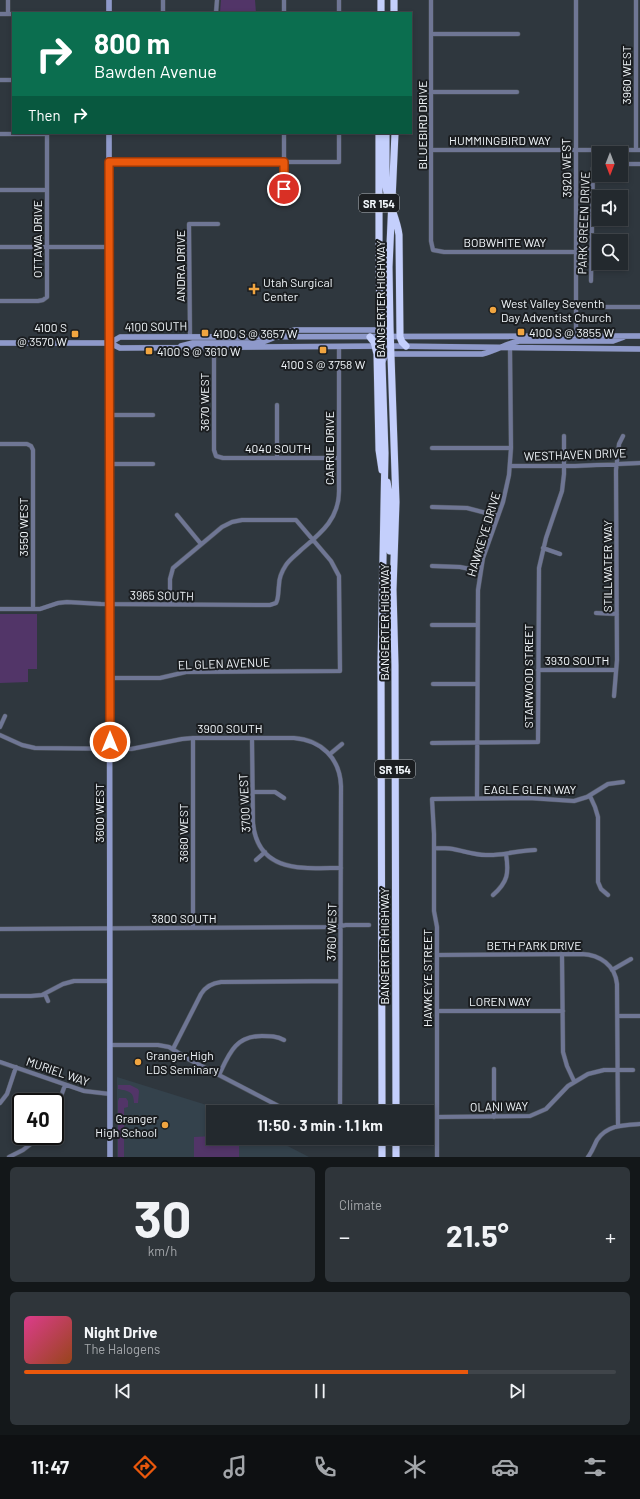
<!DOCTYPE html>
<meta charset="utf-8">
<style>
body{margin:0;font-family:Barlow,sans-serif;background:#2f353a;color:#f1f3f6;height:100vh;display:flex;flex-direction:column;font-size:15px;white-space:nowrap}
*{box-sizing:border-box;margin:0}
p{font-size:13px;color:#a3a6aa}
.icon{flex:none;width:22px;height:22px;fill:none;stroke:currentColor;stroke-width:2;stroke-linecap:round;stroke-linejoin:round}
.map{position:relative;height:1157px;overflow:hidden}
.sheet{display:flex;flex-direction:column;gap:10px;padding:10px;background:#131719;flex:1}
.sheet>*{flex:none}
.banner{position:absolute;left:12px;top:12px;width:400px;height:122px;border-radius:0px;box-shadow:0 2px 6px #0003,0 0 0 1px #40454a;background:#0b6e4f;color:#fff;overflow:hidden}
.needle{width:26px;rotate:180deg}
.fabs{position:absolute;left:592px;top:146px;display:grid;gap:8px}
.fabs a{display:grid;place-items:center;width:36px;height:36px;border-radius:0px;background:#23292e;box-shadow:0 2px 6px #0003,0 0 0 1px #40454a;font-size:20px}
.speed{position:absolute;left:12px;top:1093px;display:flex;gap:8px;font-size:20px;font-weight:700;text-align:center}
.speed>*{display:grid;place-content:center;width:52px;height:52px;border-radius:50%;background:#23292e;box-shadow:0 2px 6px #0003,0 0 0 1px #40454a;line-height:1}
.speed .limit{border:2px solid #111;border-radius:6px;background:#fff;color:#111}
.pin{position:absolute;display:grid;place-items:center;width:34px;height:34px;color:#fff;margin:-17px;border:2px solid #fff;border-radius:50%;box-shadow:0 1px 4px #0007}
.me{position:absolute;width:44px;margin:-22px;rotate:0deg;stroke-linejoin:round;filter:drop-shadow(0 0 3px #0008)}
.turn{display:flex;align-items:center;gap:14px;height:84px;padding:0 16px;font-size:18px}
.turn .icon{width:52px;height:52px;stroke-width:2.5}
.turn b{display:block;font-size:28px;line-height:34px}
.then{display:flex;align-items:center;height:38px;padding:0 16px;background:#0003;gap:8px;font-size:15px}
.big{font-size:30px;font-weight:700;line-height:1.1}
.sheet .tile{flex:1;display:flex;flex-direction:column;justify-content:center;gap:6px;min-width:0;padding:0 14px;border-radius:6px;background:#2f353a}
.sheet .dial{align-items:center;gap:0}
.dial b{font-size:52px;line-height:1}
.song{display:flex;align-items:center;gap:12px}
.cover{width:48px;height:48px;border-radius:6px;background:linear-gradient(135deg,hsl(330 70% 55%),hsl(20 70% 35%))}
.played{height:4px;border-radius:2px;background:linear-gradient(90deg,#ea580c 75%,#40454a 75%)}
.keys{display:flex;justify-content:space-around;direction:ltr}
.heat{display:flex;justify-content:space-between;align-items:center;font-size:22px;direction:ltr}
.sheet .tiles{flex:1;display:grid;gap:10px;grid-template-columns:1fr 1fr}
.tile:last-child{grid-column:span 2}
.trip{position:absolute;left:206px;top:1105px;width:228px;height:40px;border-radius:0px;background:#23292e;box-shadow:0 2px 6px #0003,0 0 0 1px #40454a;font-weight:700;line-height:40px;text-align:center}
.menu{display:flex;height:64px;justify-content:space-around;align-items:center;background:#0e1012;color:#a3a6aa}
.menu .icon{width:28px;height:28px}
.menu .selected{color:#ea580c}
.menu b{font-size:18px;color:#f1f3f6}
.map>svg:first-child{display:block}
.built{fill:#34424c}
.green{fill:#523568}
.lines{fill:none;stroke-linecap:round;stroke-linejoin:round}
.street-casing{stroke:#4e555c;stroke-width:5}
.secondary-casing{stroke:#4e555c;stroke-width:6}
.highway-casing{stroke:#4e555c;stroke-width:8}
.street{stroke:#6f7694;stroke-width:4}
.secondary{stroke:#8e99ca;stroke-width:5.5}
.highway{stroke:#c4cffc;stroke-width:7}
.route-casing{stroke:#983908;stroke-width:10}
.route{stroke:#ea580c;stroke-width:7}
.poi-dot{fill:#f1a540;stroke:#1b1e21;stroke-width:1.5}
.labels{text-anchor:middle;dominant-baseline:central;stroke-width:4;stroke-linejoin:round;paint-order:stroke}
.shield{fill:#1b1e21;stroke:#b0b4b8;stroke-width:1}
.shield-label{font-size:11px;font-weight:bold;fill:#f0f5f9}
.street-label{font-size:12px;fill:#f0f5f9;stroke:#1b1e21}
.poi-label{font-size:12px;fill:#f0f5f9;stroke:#1b1e21;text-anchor:start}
</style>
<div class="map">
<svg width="640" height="1157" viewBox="0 0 640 1157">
<rect width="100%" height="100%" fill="#2f373e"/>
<path class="built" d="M117,1077L213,1107L223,1112H213V1138H272L309,1157H117Z"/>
<path class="green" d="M221,0H255L256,13H220Z
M0,614H37V669H28V682L0,683Z
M118,1085H130L138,1089L139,1091L138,1103H134C134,1091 128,1091 118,1089Z
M119,1098H126L128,1101V1107L124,1108V1157H118V1101Z
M213,1136V1138H239V1157H194V1137Z"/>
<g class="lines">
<defs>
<path id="street" d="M8,0V14
M163,0V13
M284,0V13
M339,0V13
M431,0V241L433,250L444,252H577
M576,0V336
M636,0V150
M216,13L217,0
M0,14H13
M432,34H518
M0,80H13
M432,92H517
M284,133V197
M0,134H47
M432,150H640
M109,162H339V133
M621,164H640
M0,190H47
M0,247H110
M577,249H591
M591,281L593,168L594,166L599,164
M0,301H38L43,300L47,297V133
M577,307H640
M190,337L189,224H218
M214,348V450L216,456L223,458H339
M277,405V458
M110,415H153
M0,444H27L31,446L33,450V609
M432,448H511
M110,464H153
M510,466H575L640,463
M432,507L467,508L498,516
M177,515L201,544
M543,548L560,554
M432,566L460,567L480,571
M0,609H40L58,603L67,602L101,604L270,605L276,603C279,598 278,591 279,585C279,578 282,571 286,565C290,559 296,555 301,550C321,533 339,519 339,491V347
M596,613L617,614
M432,625H477
M538,670H615
M110,678H160L186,672L340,671L339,576L331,561L296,520H242L232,522L222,527L173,568L170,579V604
M433,684H477
M614,696L617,660L616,470L619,444L623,436
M0,727L5,716
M0,735L22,745L35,748L131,749L182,739L193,738H294C321,740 340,758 341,786L340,1112
M193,738V928
M252,738L253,823C258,874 304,868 341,868
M432,743L538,742L539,568L546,538L562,491L564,474V436
M330,754L342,744
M253,792H275L284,798
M590,796L595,807L598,817V882L601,889L608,895
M477,798L478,590L483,558L503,502L509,475L511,448L510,347
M434,848C440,848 447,848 453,849C464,851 474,855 486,855C503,856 518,850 535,850
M256,860L265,852
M493,895C508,882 509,873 506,854
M0,929L335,927L346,925H369
M562,954L563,1052L567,1066L574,1081
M437,955L582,954C600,955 615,965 617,984L618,1126
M612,970L631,959
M45,994L48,1001
M0,996H31L42,995L63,984L74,981H110
M437,1011H563
M618,1016H640
M110,1045H158L169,1047L190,1060L290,1112
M173,1049L201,994C206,986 212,983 221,982L340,981
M0,1062L84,1091L110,1094
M219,1075C229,1054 235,1036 262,1036C270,1036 277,1036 284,1040
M0,1103L7,1094L16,1067
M55,1113L65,1085
M437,1117L530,1116L546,1109L568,1086L588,1074L604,1070H633
M494,1117V1069
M9,1157L23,1150L41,1136
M437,1157V927L434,911V834L432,799L529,798L574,801L587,797L608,784L623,782
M588,1157C592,1152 594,1146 597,1140C607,1125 623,1125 640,1124"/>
<path id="secondary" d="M109,0V13
M109,133L110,1157
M281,334L295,330H381L390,327
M0,343H110L120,348L390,346L640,349
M110,343L120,337L640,336
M181,346L193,343H256L263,342L273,338
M382,363L385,357L390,354H482C495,351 506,344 519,341H613L624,337"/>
<path id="highway" d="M394,0V13
M381,13V0
M379,133V274L385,453L381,663L382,1112
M386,133V187C388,204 397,218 399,235L400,337L402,342L406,346
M395,133L389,267L390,327L396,502L393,590L395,665L396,1112
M370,337L374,342L377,354L379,450L382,470
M387,482L390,497V551
M382,1138V1157
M396,1138V1157"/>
</defs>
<use href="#street" class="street-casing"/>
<use href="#secondary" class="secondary-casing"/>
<use href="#highway" class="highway-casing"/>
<use href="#street" class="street"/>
<use href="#secondary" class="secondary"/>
<use href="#highway" class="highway"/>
</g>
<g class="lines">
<defs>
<path id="route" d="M110,742L109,162H284V189"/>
</defs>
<use href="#route" class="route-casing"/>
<use href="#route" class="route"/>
</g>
<g class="poi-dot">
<path d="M252 283h4v4h4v4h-4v4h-4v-4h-4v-4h4z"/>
<circle cx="493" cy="310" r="4"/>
<rect x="517" y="328" width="8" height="8" rx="2"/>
<rect x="201" y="329" width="8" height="8" rx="2"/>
<rect x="71" y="330" width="8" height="8" rx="2"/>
<rect x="319" y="346" width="8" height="8" rx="2"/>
<rect x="145" y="347" width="8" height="8" rx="2"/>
<circle cx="138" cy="1062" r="4"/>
<circle cx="165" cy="1125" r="4"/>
</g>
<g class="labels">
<g class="shield">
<rect x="359" y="194" width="40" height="18" rx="3"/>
<rect x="375" y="760" width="40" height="18" rx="3"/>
</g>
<g class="shield-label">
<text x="379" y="203">SR 154</text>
<text x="395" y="769">SR 154</text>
</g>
<g class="street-label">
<text transform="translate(626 75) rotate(-90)">3960 WEST</text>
<text transform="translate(422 125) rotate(-90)">BLUEBIRD DRIVE</text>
<text x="500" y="140">HUMMINGBIRD WAY</text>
<text transform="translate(566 168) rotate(-91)">3920 WEST</text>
<text transform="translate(583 223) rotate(-88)">PARK GREEN DRIVE</text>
<text transform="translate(37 239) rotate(-90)">OTTAWA DRIVE</text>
<text x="505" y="242">BOBWHITE WAY</text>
<text transform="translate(180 266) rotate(-90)">ANDRA DRIVE</text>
<text transform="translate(380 299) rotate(-90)">BANGERTER HIGHWAY</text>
<text transform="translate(156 326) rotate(-1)">4100 SOUTH</text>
<text transform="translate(204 402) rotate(-90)">3670 WEST</text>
<text x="278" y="448">4040 SOUTH</text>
<text transform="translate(329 448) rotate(-90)">CARRIE DRIVE</text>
<text transform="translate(575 454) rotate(-2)">WESTHAVEN DRIVE</text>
<text transform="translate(23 527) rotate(-90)">3550 WEST</text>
<text transform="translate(483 534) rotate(-73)">HAWKEYE DRIVE</text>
<text transform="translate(607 566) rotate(-90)">STILLWATER WAY</text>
<text transform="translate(162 595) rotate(1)">3965 SOUTH</text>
<text transform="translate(384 622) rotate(-90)">BANGERTER HIGHWAY</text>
<text x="577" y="660">3930 SOUTH</text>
<text transform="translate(224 663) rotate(-2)">EL GLEN AVENUE</text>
<text transform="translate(528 676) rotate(-90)">STARWOOD STREET</text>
<text x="230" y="728">3900 SOUTH</text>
<text x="530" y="789">EAGLE GLEN WAY</text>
<text transform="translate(244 803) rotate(-93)">3700 WEST</text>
<text transform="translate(99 813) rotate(-90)">3600 WEST</text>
<text transform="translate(183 833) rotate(-90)">3660 WEST</text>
<text x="184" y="918">3800 SOUTH</text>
<text transform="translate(331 932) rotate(-89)">3760 WEST</text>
<text x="534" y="945">BETH PARK DRIVE</text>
<text transform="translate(384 946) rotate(-90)">BANGERTER HIGHWAY</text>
<text transform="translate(427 978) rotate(-90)">HAWKEYE STREET</text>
<text x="500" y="1001">LOREN WAY</text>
<text transform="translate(58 1071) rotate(19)">MURIEL WAY</text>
<text transform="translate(499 1106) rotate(-1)">OLANI WAY</text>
</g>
<g class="poi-label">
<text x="263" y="282">Utah Surgical<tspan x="263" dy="14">Center</tspan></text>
<text x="501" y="303">West Valley Seventh<tspan x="501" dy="14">Day Adventist Church</tspan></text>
<text x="67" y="327" text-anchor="end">4100 S<tspan x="67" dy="14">@ 3570 W</tspan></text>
<text x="529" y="332">4100 S @ 3855 W</text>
<text x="213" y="333">4100 S @ 3657 W</text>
<text x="157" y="351">4100 S @ 3610 W</text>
<text x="323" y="364" text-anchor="middle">4100 S @ 3758 W</text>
<text x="146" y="1055">Granger High<tspan x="146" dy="14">LDS Seminary</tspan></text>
<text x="157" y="1118" text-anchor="end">Granger<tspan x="157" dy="14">High School</tspan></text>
</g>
</g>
</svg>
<div class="fabs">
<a><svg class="needle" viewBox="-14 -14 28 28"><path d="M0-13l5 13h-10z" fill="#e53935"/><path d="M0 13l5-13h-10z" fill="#a3a6aa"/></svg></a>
<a><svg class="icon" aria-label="sound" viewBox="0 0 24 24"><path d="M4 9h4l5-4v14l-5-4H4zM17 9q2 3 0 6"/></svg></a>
<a><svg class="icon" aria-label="search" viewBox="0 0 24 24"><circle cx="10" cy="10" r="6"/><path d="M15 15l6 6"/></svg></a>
</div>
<div class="speed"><div class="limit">40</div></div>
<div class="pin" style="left:284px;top:189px;background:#d93025"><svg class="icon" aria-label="arrive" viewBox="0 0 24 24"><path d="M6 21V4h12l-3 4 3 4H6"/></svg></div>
<svg class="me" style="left:110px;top:742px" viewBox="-20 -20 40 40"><circle r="17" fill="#ea580c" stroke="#fff" stroke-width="3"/><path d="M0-11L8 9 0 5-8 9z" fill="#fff"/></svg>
<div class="trip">11:50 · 3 min · 1.1 km</div>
<div class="banner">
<div class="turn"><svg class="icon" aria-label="right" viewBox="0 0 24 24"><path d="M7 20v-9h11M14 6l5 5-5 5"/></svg><div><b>800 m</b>Bawden Avenue</div></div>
<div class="then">Then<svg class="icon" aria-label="right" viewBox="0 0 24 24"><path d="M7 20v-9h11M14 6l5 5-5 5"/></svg></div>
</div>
</div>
<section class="sheet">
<div class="tiles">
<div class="tile dial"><b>30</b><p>km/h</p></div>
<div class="tile"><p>Climate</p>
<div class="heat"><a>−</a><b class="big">21.5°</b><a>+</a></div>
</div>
<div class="tile">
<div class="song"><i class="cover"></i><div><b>Night Drive</b><p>The Halogens</p></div></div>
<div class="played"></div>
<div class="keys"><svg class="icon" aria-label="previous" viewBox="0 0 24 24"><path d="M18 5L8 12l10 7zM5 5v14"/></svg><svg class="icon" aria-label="pause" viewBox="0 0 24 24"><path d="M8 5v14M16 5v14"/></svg><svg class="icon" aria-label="next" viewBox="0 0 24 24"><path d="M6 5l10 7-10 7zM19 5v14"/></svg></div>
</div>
</div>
</section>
<nav class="menu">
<b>11:47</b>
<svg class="icon selected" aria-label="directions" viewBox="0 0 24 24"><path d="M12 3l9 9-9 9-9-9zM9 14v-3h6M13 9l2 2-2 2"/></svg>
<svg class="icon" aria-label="music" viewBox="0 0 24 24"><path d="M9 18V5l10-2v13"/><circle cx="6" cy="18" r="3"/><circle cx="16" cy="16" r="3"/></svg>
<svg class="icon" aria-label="phone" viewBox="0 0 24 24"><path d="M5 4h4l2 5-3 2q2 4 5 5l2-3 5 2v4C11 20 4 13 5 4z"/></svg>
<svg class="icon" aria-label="climate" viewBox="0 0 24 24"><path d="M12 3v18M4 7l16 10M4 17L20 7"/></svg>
<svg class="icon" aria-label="car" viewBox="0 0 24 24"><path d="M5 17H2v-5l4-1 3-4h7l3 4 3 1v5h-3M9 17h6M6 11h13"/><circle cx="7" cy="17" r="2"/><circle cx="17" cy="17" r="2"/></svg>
<svg class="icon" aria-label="filters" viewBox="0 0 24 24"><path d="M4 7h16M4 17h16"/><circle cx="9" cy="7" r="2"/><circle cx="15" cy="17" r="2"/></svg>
</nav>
